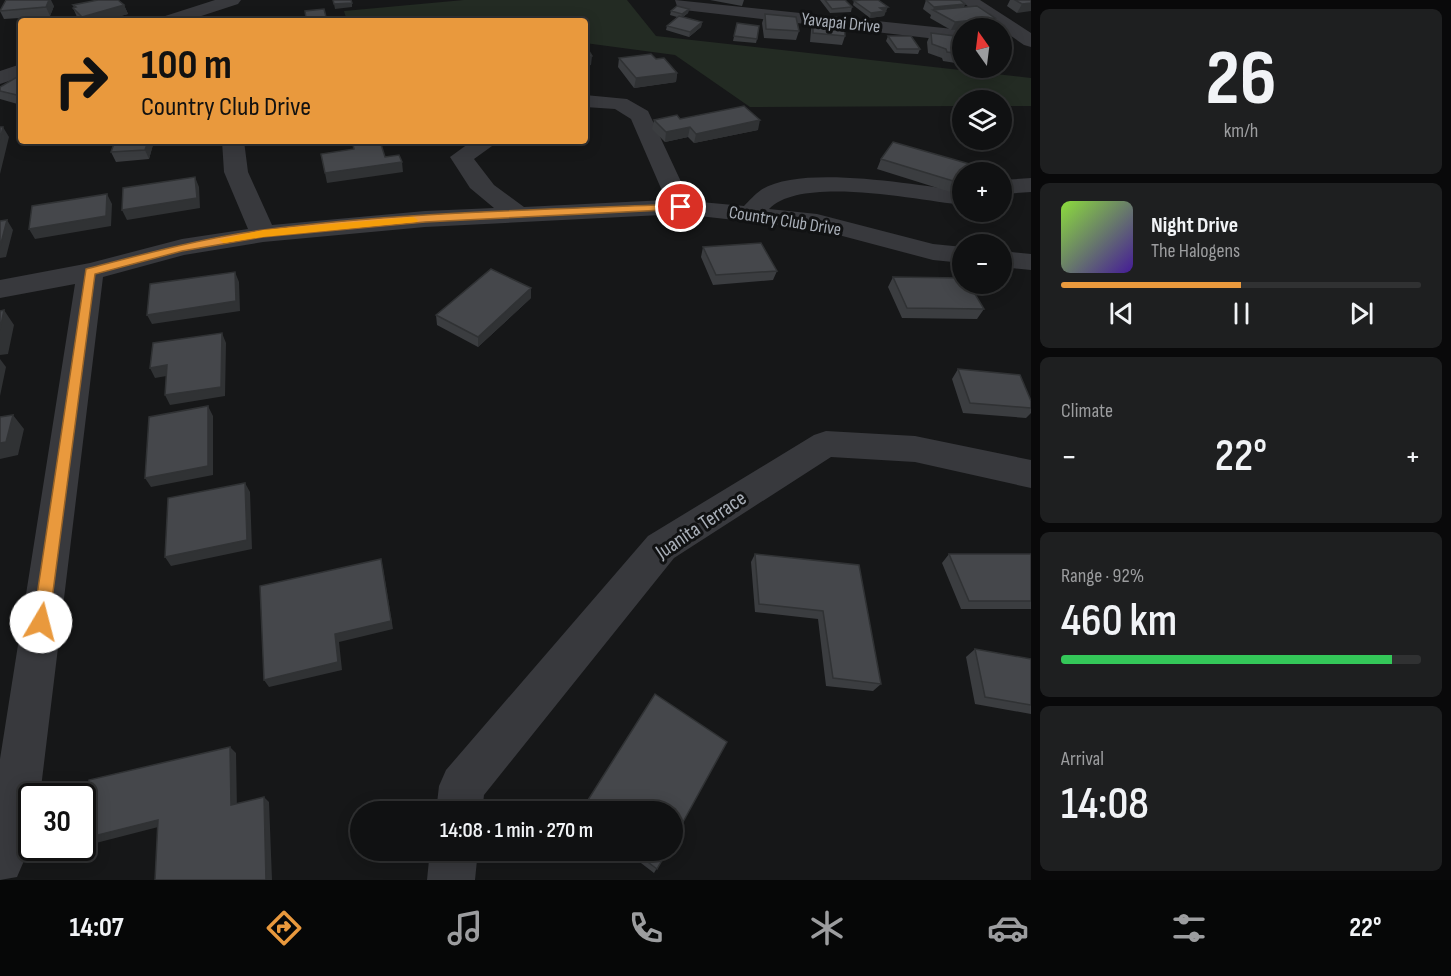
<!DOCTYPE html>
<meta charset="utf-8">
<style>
body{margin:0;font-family:"Sofia Sans Condensed",sans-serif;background:#1e1f20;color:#f1f3f6;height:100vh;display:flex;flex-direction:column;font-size:22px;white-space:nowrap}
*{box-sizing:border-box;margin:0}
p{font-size:20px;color:#9c9d9f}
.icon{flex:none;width:33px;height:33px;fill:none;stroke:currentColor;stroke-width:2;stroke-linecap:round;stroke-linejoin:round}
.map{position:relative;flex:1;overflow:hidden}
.details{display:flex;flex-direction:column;gap:9px;padding:9px;background:#09090a;width:420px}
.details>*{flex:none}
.top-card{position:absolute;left:18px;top:18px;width:570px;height:126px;border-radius:6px;box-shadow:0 3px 15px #0003,0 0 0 2px #303132;background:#e9993d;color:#111;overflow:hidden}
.needle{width:39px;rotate:346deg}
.tools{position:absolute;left:952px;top:18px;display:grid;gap:12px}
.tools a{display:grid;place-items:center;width:60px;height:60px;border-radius:50%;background:#101112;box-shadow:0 3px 15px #0003,0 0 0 2px #303132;font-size:30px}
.speed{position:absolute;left:18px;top:783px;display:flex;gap:12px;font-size:30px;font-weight:700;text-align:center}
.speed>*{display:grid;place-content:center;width:78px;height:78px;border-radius:50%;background:#101112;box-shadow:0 3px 15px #0003,0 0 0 2px #303132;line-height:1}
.speed .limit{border:3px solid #111;border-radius:9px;background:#fff;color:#111}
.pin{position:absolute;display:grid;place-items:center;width:51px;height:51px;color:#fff;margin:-26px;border:3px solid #fff;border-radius:50%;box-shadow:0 2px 6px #0007}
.me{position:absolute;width:66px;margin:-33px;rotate:8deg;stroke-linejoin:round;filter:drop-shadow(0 0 4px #0008)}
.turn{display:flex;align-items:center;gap:21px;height:126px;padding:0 24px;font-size:27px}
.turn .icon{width:78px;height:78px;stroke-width:2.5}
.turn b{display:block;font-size:42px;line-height:51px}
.big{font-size:45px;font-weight:600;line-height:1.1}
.details .widget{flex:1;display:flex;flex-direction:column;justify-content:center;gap:9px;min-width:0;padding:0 21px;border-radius:9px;background:#1e1f20}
.details .dial{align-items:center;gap:0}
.dial b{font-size:78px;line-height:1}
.song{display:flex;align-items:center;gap:18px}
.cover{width:72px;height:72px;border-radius:9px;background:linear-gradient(135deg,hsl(90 70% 55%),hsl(260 70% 35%))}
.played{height:6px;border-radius:3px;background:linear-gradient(90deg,#e9993d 50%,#303132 50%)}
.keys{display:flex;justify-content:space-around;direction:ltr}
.heat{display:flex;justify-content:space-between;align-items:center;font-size:33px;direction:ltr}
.charge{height:9px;border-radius:4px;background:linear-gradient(90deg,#34c759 92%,#303132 0)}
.trip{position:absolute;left:350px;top:801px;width:333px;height:60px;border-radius:30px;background:#101112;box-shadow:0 3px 15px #0003,0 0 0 2px #303132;font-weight:600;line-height:60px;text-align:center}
.tab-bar{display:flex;height:96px;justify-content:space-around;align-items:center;background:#060707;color:#9c9d9f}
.tab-bar .icon{width:42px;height:42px}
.tab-bar .current{color:#e9993d}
.tab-bar b{font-size:27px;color:#f1f3f6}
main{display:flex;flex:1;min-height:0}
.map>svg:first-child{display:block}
.green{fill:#232b23}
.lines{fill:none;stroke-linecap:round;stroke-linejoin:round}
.minor{fill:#38393d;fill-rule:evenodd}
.wall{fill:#3b3d40}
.shaded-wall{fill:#303234}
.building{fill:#45474b;stroke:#303234;stroke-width:1.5}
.route{fill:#e9993d;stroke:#976328;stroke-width:1.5}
.slow{fill:#f59e0b}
.labels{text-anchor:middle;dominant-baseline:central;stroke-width:6;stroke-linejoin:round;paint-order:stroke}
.far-street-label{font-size:18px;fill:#a9afb8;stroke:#111213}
.street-label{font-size:21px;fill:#a9afb8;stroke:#111213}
</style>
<main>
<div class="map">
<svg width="1031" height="880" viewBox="0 0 1031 880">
<rect width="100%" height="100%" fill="#161718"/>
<path class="green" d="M464,0H627L656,36L1031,78V106H1002V100H963V106L750,107L675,55L585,43V21H347L344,11Z"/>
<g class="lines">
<path class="minor" d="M215,0H241L238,4L186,21H159L162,17Z
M675,0L963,30V42L684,10L678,9Z
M959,0H980L1031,33V47L1024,45Z
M21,64V77L0,84V71Z
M585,95L627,99L648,111L690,201L744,206C749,201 755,194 761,190C801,164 915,185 963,191V205C918,200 801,175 769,209L817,214L933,244L963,247V263L933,260L816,229L681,214L425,227L263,242L184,255L103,277L40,796H32V842L17,877L0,880V759L75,284L0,298V280L90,263L182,239L248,229L224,172L222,141H244L248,172L272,225L425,211L494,208L470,188L450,157L472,141H499L474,159L494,185L524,207L666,200L631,119L615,109L585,107Z
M1031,178V192L1002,194V180Z
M1002,251L1031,254V270L1002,267Z
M826,431L915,436L1031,460V488L915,462L831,457L674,558L484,795L482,812H436L439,786L446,770L648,536L814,435Z
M430,850H478L475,880H427Z"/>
</g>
<path class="wall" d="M710,0H744L742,6Z
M820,0H845L852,7L851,12L830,13Z
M926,0L965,4L964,7L995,18L991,27L951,30L930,18L931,15L923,9Z
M1010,0H1031L1017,13L1007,6Z
M854,1L886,11L885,12L884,16L870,18L853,5Z
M73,5H124L128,14L102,21H81L77,17L73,8H74Z
M54,6L50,16L4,19L0,11Z
M689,9L688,13L683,17L702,22L701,27L689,37L666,30L667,26L677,17L670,15L671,11Z
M765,14L799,31L796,40L764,38L762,23Z
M813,21L845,36L842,45L810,42L811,30Z
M737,23L757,39L756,43L733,41Z
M931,33L963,37L962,64L943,61L942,58L928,53L927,42Z
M888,36L920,49L918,54L895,53L886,41Z
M619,58L656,59L677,73L676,82L634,88L618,67Z
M21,78V105L0,99V87Z
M680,119L758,130L694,143L688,137L665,142L652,129L654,120Z
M154,141L149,159L116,162L111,152Z
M881,159L963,172V196L877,169Z
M703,247L777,271L773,280L713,285L701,257Z
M893,277L984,309L977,319L902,318L888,287Z
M531,298L478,347L437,325L436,315Z
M958,369L1031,401V413L1026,418L963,413L952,379Z
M755,554L859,565L881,684L873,691L826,686L818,619L755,612L751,562Z
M949,554H1031V609H961L942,563Z
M975,649L1031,659V714L975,704L966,657Z
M624,850H668L654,873Z"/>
<path class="shaded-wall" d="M49,0H51L54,6L50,16L46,7Z
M352,3V7L335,9L334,4Z
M1031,3V11L1017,13L1022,4Z
M965,4L961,12L933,10L934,7Z
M124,5L128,14L102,21H84L82,17Z
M888,7L884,16L870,18L871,13L880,8Z
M689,9L688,13L681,18L682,14Z
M995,18L991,27L951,30L955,22Z
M702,22L701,27L689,37L690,32Z
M592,56L591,65L585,66V57Z
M677,73L676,82L634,88L636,78Z
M760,120L758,130L694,143L696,134Z
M3,127L9,137L0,174V140Z
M690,127L688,137L665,142L666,132Z
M148,141H154L149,159L145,150Z
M402,162L403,172L327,183L325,173Z
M195,177L199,187L200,208L127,220L122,210Z
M107,194L112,204L111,226L35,239L29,229Z
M7,220L13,230L6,257L0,258V247Z
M235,272L239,282L240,311L152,324L147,315Z
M531,288V298L478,347V337Z
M4,310L14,325L8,354L0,355V330Z
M222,333L226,343L225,396L170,405L165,395Z
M0,359L6,367L0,396Z
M167,365L172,375L155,378L150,368Z
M208,406L213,416V475L151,487L145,478Z
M13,415L24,429L18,455L0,459V443Z
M245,483L250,492L252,549L171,566L165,557Z
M381,559L383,568L393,629L339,642L342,670L269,687L264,680L335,634Z
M230,747L236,753L237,811L231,805Z
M264,797L269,802L272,880H266Z
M158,820L166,825L92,844L82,839Z"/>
<path class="building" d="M6,0H49L46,7L0,11Z
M98,0H118L124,5L82,17L73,8L76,7L73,5Z
M333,0H351L352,3L334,4Z
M825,0H845L852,7L832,9Z
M861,0H878L888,7L880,8L885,11L871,13L854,1Z
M926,0H960L965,4L934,7Z
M1015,0H1031V3L1022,4Z
M677,6L689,9L682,14L671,11Z
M977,6L995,18L955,22L933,10Z
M324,9L327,21H290V20L306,18L305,11Z
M765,14L796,17L799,31L766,29Z
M679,16L702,22L690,32L667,26Z
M813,21L844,25L845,36L813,33Z
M737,23L759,26L757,39L734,36Z
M931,33L963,37V54L947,52L946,49L932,44Z
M888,36H911L920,49H897Z
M585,45L592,56L585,57Z
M651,54L656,59L664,58L677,73L636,78L619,58Z
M17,77L21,78V96L0,91V87Z
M744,106L760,120L696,134L690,127L666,132L654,120L677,115L680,119Z
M0,127H3L0,140Z
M115,141H148L145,150L111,152Z
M352,141H380L385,157L399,155L402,162L325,173L321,154L354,149Z
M893,142L980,167L977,172H963V184L881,159Z
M195,177L197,198L122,210L123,188Z
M107,194L106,216L29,229L32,206Z
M7,220L0,247V221Z
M761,243L777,271L716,275L703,247Z
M491,269L531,288L478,337L436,315Z
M235,272L236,301L147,315L150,284Z
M893,277L963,278V284H969L984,309L907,308Z
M4,310L0,330V311Z
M222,333L221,387L165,395L167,365L150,368L153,343Z
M958,369L1020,375L1031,401V408L970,403Z
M208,406V466L145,478L149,417Z
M13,415L6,442L0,443V417Z
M245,483L247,540L165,557L168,498Z
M755,554L859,565L881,684L833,678L823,611L759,604Z
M949,554H1031V601H969Z
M381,559L391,621L335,634L338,662L264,680L260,586Z
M975,649L1031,659V705L985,697Z
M655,694L727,742L672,842V812L581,811Z
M230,747L231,805L264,797L266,880H155L158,820L82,839L89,780Z
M632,850H668L657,869Z"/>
<path class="route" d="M681,204L684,205V209L425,222L263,237L182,251L95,274L49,622L47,627L41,629L35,627L33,622L86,269C144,254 203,238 263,230C401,212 542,210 681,204Z"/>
<path class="slow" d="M413,217L418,220L417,222L263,237L224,243L219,240L263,230Z"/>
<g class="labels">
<g class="far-street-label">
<text transform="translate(841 23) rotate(6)">Yavapai Drive</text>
<text transform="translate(785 221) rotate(9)">Country Club Drive</text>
</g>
<g class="street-label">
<text transform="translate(701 525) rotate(-34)">Juanita Terrace</text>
</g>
</g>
</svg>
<div class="tools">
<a><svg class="needle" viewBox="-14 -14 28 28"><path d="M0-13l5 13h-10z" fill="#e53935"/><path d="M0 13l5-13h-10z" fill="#9c9d9f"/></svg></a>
<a><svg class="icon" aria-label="layers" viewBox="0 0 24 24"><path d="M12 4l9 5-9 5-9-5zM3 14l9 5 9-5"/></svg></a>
<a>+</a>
<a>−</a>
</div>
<div class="speed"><div class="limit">30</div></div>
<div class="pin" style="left:681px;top:207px;background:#d93025"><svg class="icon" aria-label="arrive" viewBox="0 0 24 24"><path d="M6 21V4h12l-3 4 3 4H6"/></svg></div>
<svg class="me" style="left:41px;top:622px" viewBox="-20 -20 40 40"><circle r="19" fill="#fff"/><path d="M0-13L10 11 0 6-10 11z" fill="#e9993d"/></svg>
<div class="trip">14:08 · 1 min · 270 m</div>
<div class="top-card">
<div class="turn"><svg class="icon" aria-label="right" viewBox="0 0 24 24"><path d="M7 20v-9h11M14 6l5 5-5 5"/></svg><div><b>100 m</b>Country Club Drive</div></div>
</div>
</div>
<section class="details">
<div class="widget dial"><b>26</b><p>km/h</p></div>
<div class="widget">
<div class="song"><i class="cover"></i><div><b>Night Drive</b><p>The Halogens</p></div></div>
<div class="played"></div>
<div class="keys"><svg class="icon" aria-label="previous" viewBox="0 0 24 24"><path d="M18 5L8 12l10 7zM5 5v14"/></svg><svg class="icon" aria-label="pause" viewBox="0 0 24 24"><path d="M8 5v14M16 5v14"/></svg><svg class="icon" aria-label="next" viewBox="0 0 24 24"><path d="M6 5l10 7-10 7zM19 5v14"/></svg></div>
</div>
<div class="widget"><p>Climate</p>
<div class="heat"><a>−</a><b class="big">22°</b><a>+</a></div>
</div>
<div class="widget"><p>Range · 92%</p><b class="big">460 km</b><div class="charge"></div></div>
<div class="widget"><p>Arrival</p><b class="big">14:08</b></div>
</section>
</main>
<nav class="tab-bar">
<b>14:07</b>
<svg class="icon current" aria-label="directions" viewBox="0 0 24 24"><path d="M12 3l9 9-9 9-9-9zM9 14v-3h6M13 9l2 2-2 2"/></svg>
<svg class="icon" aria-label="music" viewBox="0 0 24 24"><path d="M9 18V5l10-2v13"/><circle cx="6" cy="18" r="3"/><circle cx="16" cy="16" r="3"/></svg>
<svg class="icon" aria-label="phone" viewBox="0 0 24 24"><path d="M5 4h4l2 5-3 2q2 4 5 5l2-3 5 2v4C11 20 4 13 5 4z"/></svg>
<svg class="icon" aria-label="climate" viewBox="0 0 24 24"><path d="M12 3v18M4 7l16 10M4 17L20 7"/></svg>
<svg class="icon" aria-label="car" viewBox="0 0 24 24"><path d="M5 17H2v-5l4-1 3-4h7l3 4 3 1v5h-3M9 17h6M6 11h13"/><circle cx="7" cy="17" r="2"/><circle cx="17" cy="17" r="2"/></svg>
<svg class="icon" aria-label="filters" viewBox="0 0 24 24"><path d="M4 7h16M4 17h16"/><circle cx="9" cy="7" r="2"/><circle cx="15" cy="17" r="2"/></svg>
<b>22°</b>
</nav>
